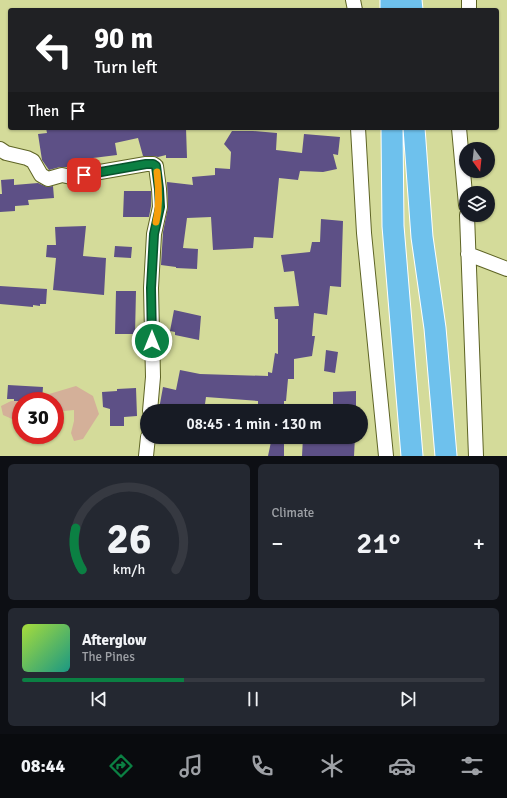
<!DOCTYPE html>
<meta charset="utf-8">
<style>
body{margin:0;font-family:Signika,sans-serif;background:#242831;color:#f1f3f6;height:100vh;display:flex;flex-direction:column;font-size:15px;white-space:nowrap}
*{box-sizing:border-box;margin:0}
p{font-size:13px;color:#9ea1a6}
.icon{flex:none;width:22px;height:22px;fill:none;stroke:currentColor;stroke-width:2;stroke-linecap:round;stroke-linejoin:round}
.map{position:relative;height:456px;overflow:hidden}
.panel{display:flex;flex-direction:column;gap:8px;padding:8px;background:#0d0f14;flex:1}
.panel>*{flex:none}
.hud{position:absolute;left:8px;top:8px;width:491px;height:122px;border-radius:4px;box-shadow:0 1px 3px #0004;background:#202124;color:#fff;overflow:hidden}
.needle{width:26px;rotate:165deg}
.fabs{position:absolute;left:459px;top:142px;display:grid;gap:8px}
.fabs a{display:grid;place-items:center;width:36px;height:36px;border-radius:50%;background:#171b24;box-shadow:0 1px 3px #0004;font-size:20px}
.speed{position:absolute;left:12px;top:392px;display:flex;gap:8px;font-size:20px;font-weight:700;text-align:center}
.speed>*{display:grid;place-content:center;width:52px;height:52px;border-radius:50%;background:#171b24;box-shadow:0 1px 3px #0004;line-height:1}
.speed .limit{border:6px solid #d22;background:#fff;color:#111}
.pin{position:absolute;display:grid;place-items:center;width:34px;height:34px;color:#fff;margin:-17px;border-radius:8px;box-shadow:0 2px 6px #0006}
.me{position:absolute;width:44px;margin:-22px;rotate:0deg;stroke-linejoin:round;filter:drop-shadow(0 0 3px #0008)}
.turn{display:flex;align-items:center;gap:14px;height:84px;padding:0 20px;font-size:18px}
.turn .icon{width:52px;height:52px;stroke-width:2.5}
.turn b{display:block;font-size:28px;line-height:34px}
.then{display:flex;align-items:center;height:38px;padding:0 20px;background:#0003;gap:8px;font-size:15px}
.big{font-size:30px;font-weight:600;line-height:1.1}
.panel .widget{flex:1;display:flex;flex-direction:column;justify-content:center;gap:6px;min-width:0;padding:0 14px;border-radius:6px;background:#242831}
.panel .dial{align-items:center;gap:0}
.dial svg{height:104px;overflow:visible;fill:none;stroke:#363941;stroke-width:7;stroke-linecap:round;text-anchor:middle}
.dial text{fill:#f1f3f6;stroke:none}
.song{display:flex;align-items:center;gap:12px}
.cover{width:48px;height:48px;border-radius:6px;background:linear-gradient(135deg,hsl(80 70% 55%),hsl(170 70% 35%))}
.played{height:4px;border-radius:2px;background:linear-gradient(90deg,#0b8043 35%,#363941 35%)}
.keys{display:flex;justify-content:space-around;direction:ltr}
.heat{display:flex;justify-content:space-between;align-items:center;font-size:22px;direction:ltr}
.panel .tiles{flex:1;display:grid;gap:8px;grid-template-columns:1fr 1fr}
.widget:last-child{grid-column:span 2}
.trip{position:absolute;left:140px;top:404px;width:228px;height:40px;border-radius:20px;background:#171b24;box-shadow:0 1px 3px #0004;font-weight:600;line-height:40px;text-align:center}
.tab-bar{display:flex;height:64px;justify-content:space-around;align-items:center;background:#090b0e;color:#9ea1a6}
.tab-bar .icon{width:28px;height:28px}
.tab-bar .selected{color:#0b8043}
.tab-bar b{font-size:18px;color:#f1f3f6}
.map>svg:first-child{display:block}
.green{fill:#d4b099}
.building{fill:#5d5086}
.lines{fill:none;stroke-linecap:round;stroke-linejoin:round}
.minor-casing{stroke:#5e6425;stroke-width:16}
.highway-casing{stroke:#fff;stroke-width:23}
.minor{stroke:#fff;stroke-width:14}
.highway{stroke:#6ec1ed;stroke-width:21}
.route-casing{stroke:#07532c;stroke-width:10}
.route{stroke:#0b8043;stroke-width:7}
.slow{stroke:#f59e0b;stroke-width:7}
</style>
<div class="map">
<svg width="507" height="456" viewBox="0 0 507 456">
<rect width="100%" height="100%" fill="#d4db9a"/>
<path class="green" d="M76,386L93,396L99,414L83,439L74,441L71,433L74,421V410L55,412V401H21V423L3,415L1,406L11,401L29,400Z"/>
<path class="building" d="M46,128H186L187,158H166V155L158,157L153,156H143L138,138L115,143L117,155L93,158L94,163L67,167H60L49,170L42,160L38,134L47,133Z
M232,131H253L277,133L276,150L302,153L304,134L340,137L338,155L333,154L337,169L323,172L300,171L298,180L279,178L273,238L254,237L253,248L213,250L211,217L187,218L183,248L198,249L197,269L176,268V267L161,265L163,232L168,207L167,182L193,185L192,177L215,175V168L230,169L231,152L224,144Z
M14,179V185L38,183L47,187L53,186L54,198L28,200L29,205L15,206V211L0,212V194H2L1,180Z
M124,191H151V206L149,217H123Z
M321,219L343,221L341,287L330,286L327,315L314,313L312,336H315L312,356L294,359V379H288L286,401H284V411H258V401L206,397L204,411L194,409V411H167L159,409L163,387L176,390L180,370L200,374L268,376V372L272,373L275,353L278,354V319H275L274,307L299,306L294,271L284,272L281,255L310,252L312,242H320Z
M86,226L83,256L106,258L104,295L53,290L56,258L46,257L47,245H56L55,227Z
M115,246L132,247L131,258L114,257Z
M0,286L47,289L46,304H40V306L33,305V307L0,304Z
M116,291H136L135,334H115Z
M174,310L201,316L199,340L175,335V332L170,331Z
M326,350L338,352L335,373L324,371Z
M8,385L43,387L42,401H14V399H7Z
M136,388L137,416L124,417V426H110V409L103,407L102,392L117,391V389Z
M356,391V411H333V392Z
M272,437H284V456H268Z
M303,437H355L354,456H302Z"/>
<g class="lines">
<defs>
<path id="minor" d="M353,0L355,10
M469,10V0
M358,128L364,233L386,456
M459,128L466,205
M0,149L6,153L27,158L33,161L41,175L48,179L62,175L71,177L146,164H153L156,166L159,189L160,207L154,234L151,288L153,377L150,411
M467,215L476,456
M468,254L507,269
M146,456L148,437"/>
<path id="highway" d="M391,0V10
M411,0L412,10
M392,128L393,226L412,456
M414,128L422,237L435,328L446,456"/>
</defs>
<use href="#minor" class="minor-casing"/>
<use href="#highway" class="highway-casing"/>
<use href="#minor" class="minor"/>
<use href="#highway" class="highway"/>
</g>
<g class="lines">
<defs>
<path id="route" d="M84,175L146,164H153L156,166L159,189L160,207L154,234L151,288L152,341"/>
</defs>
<use href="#route" class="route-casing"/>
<use href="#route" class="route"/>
<path class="slow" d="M156,222C160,205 159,189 157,172"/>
</g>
</svg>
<div class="fabs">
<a><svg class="needle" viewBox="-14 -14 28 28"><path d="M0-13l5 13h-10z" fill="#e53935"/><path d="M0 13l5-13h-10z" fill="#9ea1a6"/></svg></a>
<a><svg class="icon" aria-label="layers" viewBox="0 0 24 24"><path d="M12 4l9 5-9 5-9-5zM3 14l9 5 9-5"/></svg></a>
</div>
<div class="speed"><div class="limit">30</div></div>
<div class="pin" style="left:84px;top:175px;background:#d93025"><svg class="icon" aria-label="arrive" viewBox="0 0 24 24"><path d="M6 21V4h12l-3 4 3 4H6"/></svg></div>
<svg class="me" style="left:152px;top:341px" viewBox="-20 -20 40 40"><circle r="17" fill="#0b8043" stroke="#fff" stroke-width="3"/><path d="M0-11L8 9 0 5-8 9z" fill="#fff"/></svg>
<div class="trip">08:45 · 1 min · 130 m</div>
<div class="hud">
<div class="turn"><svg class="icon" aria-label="left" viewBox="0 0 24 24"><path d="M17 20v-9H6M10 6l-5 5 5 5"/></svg><div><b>90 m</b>Turn left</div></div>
<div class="then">Then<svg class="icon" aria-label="arrive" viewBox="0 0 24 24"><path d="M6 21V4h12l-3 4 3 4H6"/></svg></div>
</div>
</div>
<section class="panel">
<div class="tiles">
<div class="widget dial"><svg viewBox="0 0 100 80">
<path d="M14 69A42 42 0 1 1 86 69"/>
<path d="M14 69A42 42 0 0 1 9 37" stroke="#0b8043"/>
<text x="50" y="56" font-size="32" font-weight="700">26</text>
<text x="50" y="72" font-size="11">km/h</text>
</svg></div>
<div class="widget"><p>Climate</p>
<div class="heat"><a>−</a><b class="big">21°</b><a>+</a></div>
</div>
<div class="widget">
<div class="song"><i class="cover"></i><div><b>Afterglow</b><p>The Pines</p></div></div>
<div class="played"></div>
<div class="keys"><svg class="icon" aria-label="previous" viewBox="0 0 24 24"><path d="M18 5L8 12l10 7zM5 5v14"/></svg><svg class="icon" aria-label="pause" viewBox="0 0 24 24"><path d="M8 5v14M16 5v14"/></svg><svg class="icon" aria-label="next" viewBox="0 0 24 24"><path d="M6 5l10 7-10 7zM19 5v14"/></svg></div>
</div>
</div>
</section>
<nav class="tab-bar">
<b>08:44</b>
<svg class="icon selected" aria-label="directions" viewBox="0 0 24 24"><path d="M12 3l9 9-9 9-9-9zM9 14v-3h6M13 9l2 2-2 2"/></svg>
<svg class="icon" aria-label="music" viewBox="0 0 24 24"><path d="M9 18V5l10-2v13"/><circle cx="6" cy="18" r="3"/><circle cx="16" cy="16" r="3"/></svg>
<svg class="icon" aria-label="phone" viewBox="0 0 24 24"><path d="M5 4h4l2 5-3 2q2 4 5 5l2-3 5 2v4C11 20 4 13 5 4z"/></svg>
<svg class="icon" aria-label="climate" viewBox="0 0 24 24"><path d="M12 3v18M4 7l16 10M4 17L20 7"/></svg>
<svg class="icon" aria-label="car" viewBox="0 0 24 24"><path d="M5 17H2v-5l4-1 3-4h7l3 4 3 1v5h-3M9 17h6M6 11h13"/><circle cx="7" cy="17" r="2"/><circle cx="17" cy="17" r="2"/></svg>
<svg class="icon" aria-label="filters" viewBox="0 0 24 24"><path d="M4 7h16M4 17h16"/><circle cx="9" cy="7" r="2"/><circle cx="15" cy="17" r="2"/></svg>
</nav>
